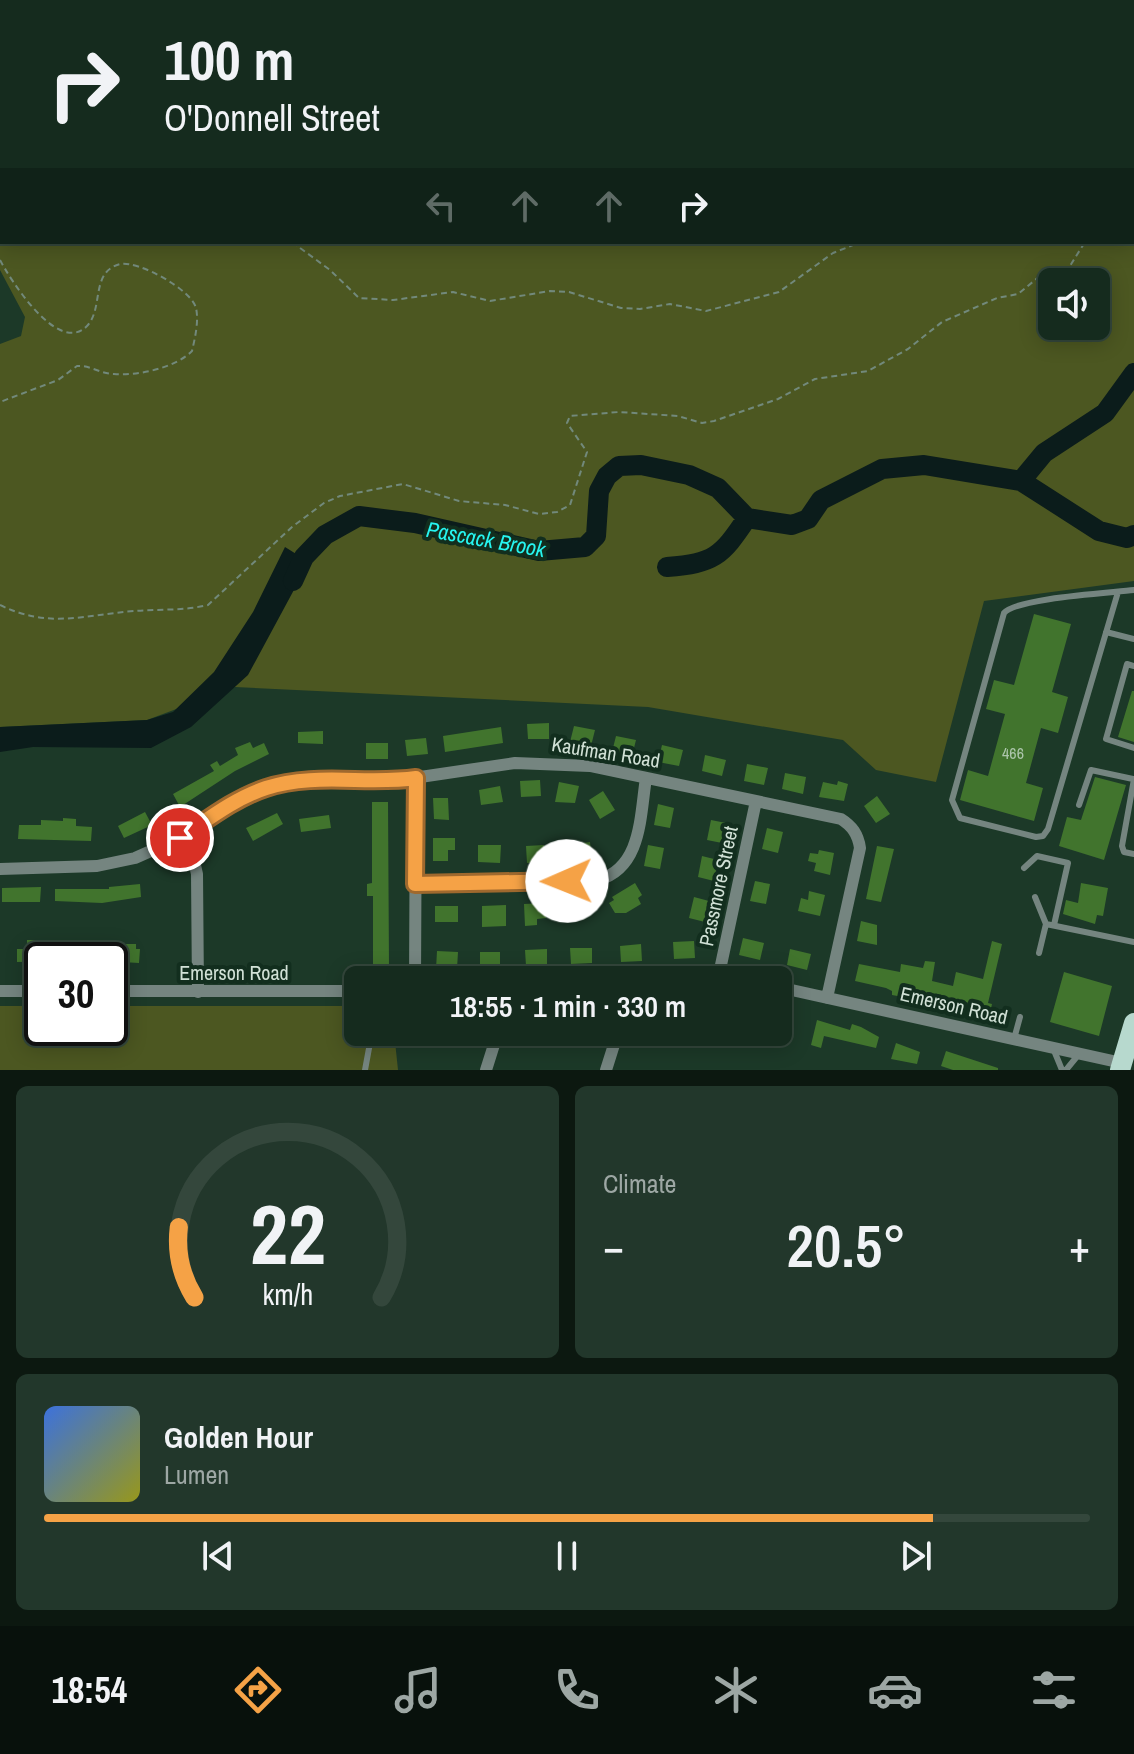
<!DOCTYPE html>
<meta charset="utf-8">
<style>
body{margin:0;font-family:"Archivo Narrow",sans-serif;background:#22372b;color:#f1f3f6;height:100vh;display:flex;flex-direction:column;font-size:30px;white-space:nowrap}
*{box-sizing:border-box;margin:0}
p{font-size:26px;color:#9da7a4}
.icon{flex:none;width:44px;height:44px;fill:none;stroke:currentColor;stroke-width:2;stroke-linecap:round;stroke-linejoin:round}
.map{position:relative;height:1070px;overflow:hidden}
.details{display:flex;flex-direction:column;gap:16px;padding:16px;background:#0c1810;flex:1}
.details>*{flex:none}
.guide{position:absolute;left:0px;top:0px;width:1134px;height:244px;box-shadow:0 4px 20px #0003,0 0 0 2px #34473c;background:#152b1e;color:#f1f3f6;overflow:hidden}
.buttons{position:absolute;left:1038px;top:268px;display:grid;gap:16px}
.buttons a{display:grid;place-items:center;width:72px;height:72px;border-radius:12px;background:#152b1e;box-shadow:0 4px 20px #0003,0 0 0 2px #34473c;font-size:40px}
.speed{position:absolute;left:24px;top:942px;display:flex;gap:16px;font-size:40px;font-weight:700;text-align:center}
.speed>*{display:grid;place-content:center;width:104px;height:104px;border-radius:50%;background:#152b1e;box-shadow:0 4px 20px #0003,0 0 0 2px #34473c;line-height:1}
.speed .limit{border:4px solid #111;border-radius:12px;background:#fff;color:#111}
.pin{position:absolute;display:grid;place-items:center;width:68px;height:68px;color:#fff;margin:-34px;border:4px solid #fff;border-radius:50%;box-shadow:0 2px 8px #0007}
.me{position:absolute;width:88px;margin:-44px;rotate:269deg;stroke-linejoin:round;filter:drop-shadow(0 0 6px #0008)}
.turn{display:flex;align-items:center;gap:28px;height:168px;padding:0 32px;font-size:36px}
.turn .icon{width:104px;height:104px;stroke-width:2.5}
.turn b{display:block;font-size:56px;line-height:68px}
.lanes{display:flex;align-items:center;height:76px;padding:0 32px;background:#0003;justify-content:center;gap:40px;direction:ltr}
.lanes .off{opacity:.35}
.big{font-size:60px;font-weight:600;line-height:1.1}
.details .card{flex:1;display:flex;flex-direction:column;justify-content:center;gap:12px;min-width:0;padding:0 28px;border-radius:12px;background:#22372b}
.details .dial{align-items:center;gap:0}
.dial svg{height:208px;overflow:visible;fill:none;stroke:#34473c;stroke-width:7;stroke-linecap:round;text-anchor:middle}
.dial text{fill:#f1f3f6;stroke:none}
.song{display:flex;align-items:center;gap:24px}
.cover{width:96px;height:96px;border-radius:12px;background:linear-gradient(135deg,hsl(220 70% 55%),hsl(60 70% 35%))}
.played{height:8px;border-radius:4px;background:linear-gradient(90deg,#f5a246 85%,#34473c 85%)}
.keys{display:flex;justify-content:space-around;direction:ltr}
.heat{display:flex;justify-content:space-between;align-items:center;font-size:44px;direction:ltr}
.details .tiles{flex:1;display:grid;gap:16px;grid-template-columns:1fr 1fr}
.card:last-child{grid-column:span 2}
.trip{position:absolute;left:344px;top:966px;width:448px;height:80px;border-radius:12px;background:#152b1e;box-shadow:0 4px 20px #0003,0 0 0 2px #34473c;font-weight:600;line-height:80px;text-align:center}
.tabs{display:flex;height:128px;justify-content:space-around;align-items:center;background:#08110c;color:#9da7a4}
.tabs .icon{width:56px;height:56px}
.tabs .current{color:#f5a246}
.tabs b{font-size:36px;color:#f1f3f6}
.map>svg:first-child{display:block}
.green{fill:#4c5721;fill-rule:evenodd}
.water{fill:#0b1c1b}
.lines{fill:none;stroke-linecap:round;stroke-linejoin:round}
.stream{stroke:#0b1c1b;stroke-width:3}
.river{stroke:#0b1c1b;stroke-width:20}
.building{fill:#41742d}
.path{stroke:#72897b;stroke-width:2;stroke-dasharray:6 4;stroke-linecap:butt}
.service{stroke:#758580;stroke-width:6}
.minor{stroke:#758580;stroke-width:12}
.primary{stroke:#b7d9ce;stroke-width:20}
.route-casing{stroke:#9f692e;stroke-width:20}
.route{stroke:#f5a246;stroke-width:14}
.labels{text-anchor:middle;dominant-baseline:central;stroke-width:8;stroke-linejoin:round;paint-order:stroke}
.number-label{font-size:16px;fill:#adc6ac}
.street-label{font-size:20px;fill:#d1e1d6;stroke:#122e1e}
.water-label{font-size:22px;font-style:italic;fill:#26f5f0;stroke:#122e1e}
</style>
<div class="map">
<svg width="1134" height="1070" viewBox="0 0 1134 1070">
<rect width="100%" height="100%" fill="#1c3928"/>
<path class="green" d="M0,0H907L2,2L0,112Z
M922,0H1134V581L984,601L936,782L876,770L843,740L648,707L235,687L147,720L0,727V344L21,336L25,317L0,270V206L2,242H1132V2H921ZM1052,282H1096V326H1052Z
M0,1006H42V1028H110V1006H358V1032H394L398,1070H0Z"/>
<path class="water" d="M285,547L309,562L248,675L191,727L151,748L33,747L0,752V727L147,720L173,712L214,672L253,612Z"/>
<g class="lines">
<path class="stream" d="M474,0V2
M607,0L608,2
M315,2L317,0
M591,2L593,0"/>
<path class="river" d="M1021,481L1044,453L1105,413L1134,373
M667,567C714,563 721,557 747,518
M293,581L304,557L325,535L359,516L415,523L539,551L585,547L596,536L599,491L607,476L619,466L641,465L689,475L718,488L747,518L792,525L808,519L821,500L882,469L924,465L1021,481L1099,531L1127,538L1134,535"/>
</g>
<path class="building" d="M1034,614L1071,624L1052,692L1068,697L1058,733L1041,728L1026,783L1043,788L1034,821L960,800L968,770L988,776L1005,714L986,709L994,680L1014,685Z
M1132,691H1134V742L1118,737Z
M549,723V739H528L527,724Z
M574,726L595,730L591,746L570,742Z
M501,727L503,743L445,752L443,736Z
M323,731V744L298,743V732Z
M616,736L636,740L632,756L612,752Z
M426,738L428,754L407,756L405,740Z
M250,742L253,748L264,743L269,754L235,771L180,807L173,794L214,771L210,765L217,761L220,766L238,755L235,748Z
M366,743H388V759H366Z
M662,745L683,750L679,766L658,762Z
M705,755L726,760L722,776L702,771Z
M747,764L768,768L764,785L744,781Z
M785,773L806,777L803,794L782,789Z
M1095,777L1126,785L1104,860L1059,846L1067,817L1081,820Z
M540,780L541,796L521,797L520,781Z
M838,781L848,784L844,801L819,797L823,782L837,785Z
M559,782L579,786L575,803L555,802Z
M500,786L503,802L481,805L479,790Z
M603,791L615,810L600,819L589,800Z
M877,796L890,814L876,823L864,806Z
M433,798H448L449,820L434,819Z
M372,802H388L389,967H373V896H367V884L372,883Z
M658,804L674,808L670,828L654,825Z
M145,812L152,825L124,838L118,826Z
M277,813L283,824L253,841L246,828Z
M329,815L331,828L301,832L299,819Z
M63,818L76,819V826L92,827L91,841L18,839L19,825H41V820L63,821Z
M711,820L726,823L722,843L707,840Z
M767,828L783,832L778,853L762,849Z
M433,838H455V850H448V861H433Z
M590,842L592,859L570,861L568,845Z
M478,845H501L500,863L478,862Z
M544,845L547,862L527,863L526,846Z
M648,845L664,848L660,869L644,866Z
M877,846L894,849L881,902L866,899Z
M819,850L834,853L830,875L814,871L816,863L808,861L810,853L818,854Z
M702,856L718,860L714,881L698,877Z
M755,881L770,884L766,904L750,901Z
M635,883L642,895L638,898L641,904L626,913H615L609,903L614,900L612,897Z
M1081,883L1108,888L1103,916L1097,915L1095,924L1063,914L1066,900L1078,903Z
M140,884L141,897L102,903L55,901V889H109V887Z
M41,887L40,902H2V888Z
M809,891L825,895L820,916L798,911L801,898L808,900Z
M694,897L709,901L705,922L689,918Z
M589,899L590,915L569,916L568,901Z
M545,903L546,918L537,919V925L525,926L524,904Z
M506,905V926L482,927V906Z
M435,906H458V922H435Z
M861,921L877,925V945L857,941Z
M743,938L764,943L760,960L739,955Z
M27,940H38V948H54V941H66V950L104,949V960L17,962V949H27Z
M694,941L695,958L674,959L673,942Z
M992,941L1002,944L988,1003L992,1004L990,1013L976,1010L977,1005L927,992L926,997L904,993L903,997L892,995V991L886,988L855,981L859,964L900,972L901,964L923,968L925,961L935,962L932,981L953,986L956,972L983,979Z
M125,944H136V949H140L139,963L122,962Z
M641,944L642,961L621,962L620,946Z
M570,948H592V963L571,964Z
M547,949V965L526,966L525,950Z
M790,949L811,954L807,970L787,965Z
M437,951L458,952L457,969H436Z
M480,952H500V968H480Z
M1064,972L1112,986L1099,1036L1050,1022Z
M817,1020L850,1030L852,1024L861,1027L879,1037L876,1048L824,1036L821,1048L811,1045Z
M896,1043L920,1052L917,1064L891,1059Z
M946,1051L998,1068V1070H953L941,1066Z"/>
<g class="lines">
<path class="path" d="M28,0L34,2
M890,0L894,2
M148,2L151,0
M959,2H982
M1062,2V0
M0,15L2,17
M0,48L2,47
M292,242L330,270L359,298L393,300L453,292L490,301L550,291L569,292L621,308L640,309L670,304L706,311L779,292L833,253L861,242
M0,260C10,279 58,356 87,326C104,308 90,272 120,264C138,260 192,290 196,308C199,321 195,338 192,351C175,368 138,376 114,374C101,374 90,365 77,366L58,380L0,402
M0,605C49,629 84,615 134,611C158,609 183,611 208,605L292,527L324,503L340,496L403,484L459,501L505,505L539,514L557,512L570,505L587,452L567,423L570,416L619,412L678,416L702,423L714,421L778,399L815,379L868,371L908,349L942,322L997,298L1018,294L1040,276L1068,269L1085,242"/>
<path class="service" d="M1118,592L1048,829L1043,836L1036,837L960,818L952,800L1004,613C1017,598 1109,593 1134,590
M1106,632L1134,639
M1134,666L1127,664L1106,739L1134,748
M1134,779L1122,846L1124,852L1134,854
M1079,805L1091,770L1133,779
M1024,868L1037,856L1068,863L1054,925
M1035,897L1046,924
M1039,953L1046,924L1134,942
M1014,1039L1020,1017
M1053,1048L1062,1070
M365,1070L372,1032
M1066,1070L1079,1054"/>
<path class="minor" d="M180,838L194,861L197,874L198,992
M0,869L97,866L135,858L180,838L248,795L288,783L400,780L515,763L590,766L841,819C852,826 858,834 860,848L827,998
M415,884L598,880C642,868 640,816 646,778
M718,979L756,801
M415,980L416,778
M673,980H735
M778,987L1122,1063
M0,991H42
M110,991H358
M486,1070L498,1032
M606,1070L618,1032"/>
<path class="primary" d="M1120,1070L1134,1023"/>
</g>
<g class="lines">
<defs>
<path id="route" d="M180,838C207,820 235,798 266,788C314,772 367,785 416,778L415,884L567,881"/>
</defs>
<use href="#route" class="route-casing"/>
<use href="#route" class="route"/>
</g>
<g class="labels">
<g class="number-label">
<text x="1013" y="753">466</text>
</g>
<g class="street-label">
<text transform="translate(606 752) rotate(9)">Kaufman Road</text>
<text transform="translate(718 886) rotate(-78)">Passmore Street</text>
<text x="234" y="972">Emerson Road</text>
<text transform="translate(954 1005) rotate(13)">Emerson Road</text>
</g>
<g class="water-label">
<text transform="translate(486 539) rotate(10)">Pascack Brook</text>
</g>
</g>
</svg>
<div class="buttons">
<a><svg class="icon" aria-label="sound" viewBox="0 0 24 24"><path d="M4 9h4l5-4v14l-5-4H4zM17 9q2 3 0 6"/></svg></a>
</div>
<div class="speed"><div class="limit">30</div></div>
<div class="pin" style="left:180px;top:838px;background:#d93025"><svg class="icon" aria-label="arrive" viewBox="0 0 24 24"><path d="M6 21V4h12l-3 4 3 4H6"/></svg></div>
<svg class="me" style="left:567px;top:881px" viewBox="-20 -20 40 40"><circle r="19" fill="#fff"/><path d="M0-13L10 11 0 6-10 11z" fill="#f5a246"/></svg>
<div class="trip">18:55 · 1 min · 330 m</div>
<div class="guide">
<div class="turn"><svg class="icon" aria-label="right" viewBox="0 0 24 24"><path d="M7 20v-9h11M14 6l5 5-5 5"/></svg><div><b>100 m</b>O'Donnell Street</div></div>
<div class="lanes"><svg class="icon off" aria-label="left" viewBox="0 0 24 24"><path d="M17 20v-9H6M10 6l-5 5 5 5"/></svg><svg class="icon off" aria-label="ahead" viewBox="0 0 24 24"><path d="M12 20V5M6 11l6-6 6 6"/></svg><svg class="icon off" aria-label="ahead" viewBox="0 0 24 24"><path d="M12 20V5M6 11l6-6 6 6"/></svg><svg class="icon" aria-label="right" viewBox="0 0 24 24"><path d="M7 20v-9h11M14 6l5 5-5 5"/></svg></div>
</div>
</div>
<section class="details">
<div class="tiles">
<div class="card dial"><svg viewBox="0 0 100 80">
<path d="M14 69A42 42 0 1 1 86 69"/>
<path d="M14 69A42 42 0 0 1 8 42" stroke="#f5a246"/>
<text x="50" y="56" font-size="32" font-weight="700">22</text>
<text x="50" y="72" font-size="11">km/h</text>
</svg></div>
<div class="card"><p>Climate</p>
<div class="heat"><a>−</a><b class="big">20.5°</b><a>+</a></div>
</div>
<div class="card">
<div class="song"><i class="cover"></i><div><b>Golden Hour</b><p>Lumen</p></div></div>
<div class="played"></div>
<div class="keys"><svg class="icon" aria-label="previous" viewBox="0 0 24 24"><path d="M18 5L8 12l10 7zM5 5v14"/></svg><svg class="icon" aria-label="pause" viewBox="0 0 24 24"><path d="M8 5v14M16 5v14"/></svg><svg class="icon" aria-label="next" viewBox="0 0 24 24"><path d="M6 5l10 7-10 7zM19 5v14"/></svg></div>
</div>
</div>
</section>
<nav class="tabs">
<b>18:54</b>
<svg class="icon current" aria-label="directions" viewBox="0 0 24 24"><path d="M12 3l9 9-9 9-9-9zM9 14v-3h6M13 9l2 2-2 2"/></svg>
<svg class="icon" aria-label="music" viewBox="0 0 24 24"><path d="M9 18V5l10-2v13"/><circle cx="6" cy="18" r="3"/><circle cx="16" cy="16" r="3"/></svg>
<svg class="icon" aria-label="phone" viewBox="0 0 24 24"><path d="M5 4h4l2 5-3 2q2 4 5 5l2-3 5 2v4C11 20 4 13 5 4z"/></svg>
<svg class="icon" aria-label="climate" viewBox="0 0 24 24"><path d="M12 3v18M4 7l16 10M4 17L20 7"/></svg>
<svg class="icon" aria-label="car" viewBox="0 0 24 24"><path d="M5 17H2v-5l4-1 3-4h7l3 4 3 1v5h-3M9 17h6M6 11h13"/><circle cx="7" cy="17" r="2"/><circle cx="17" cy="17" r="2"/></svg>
<svg class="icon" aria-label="filters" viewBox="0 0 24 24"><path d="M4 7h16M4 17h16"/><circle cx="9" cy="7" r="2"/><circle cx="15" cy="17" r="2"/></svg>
</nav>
